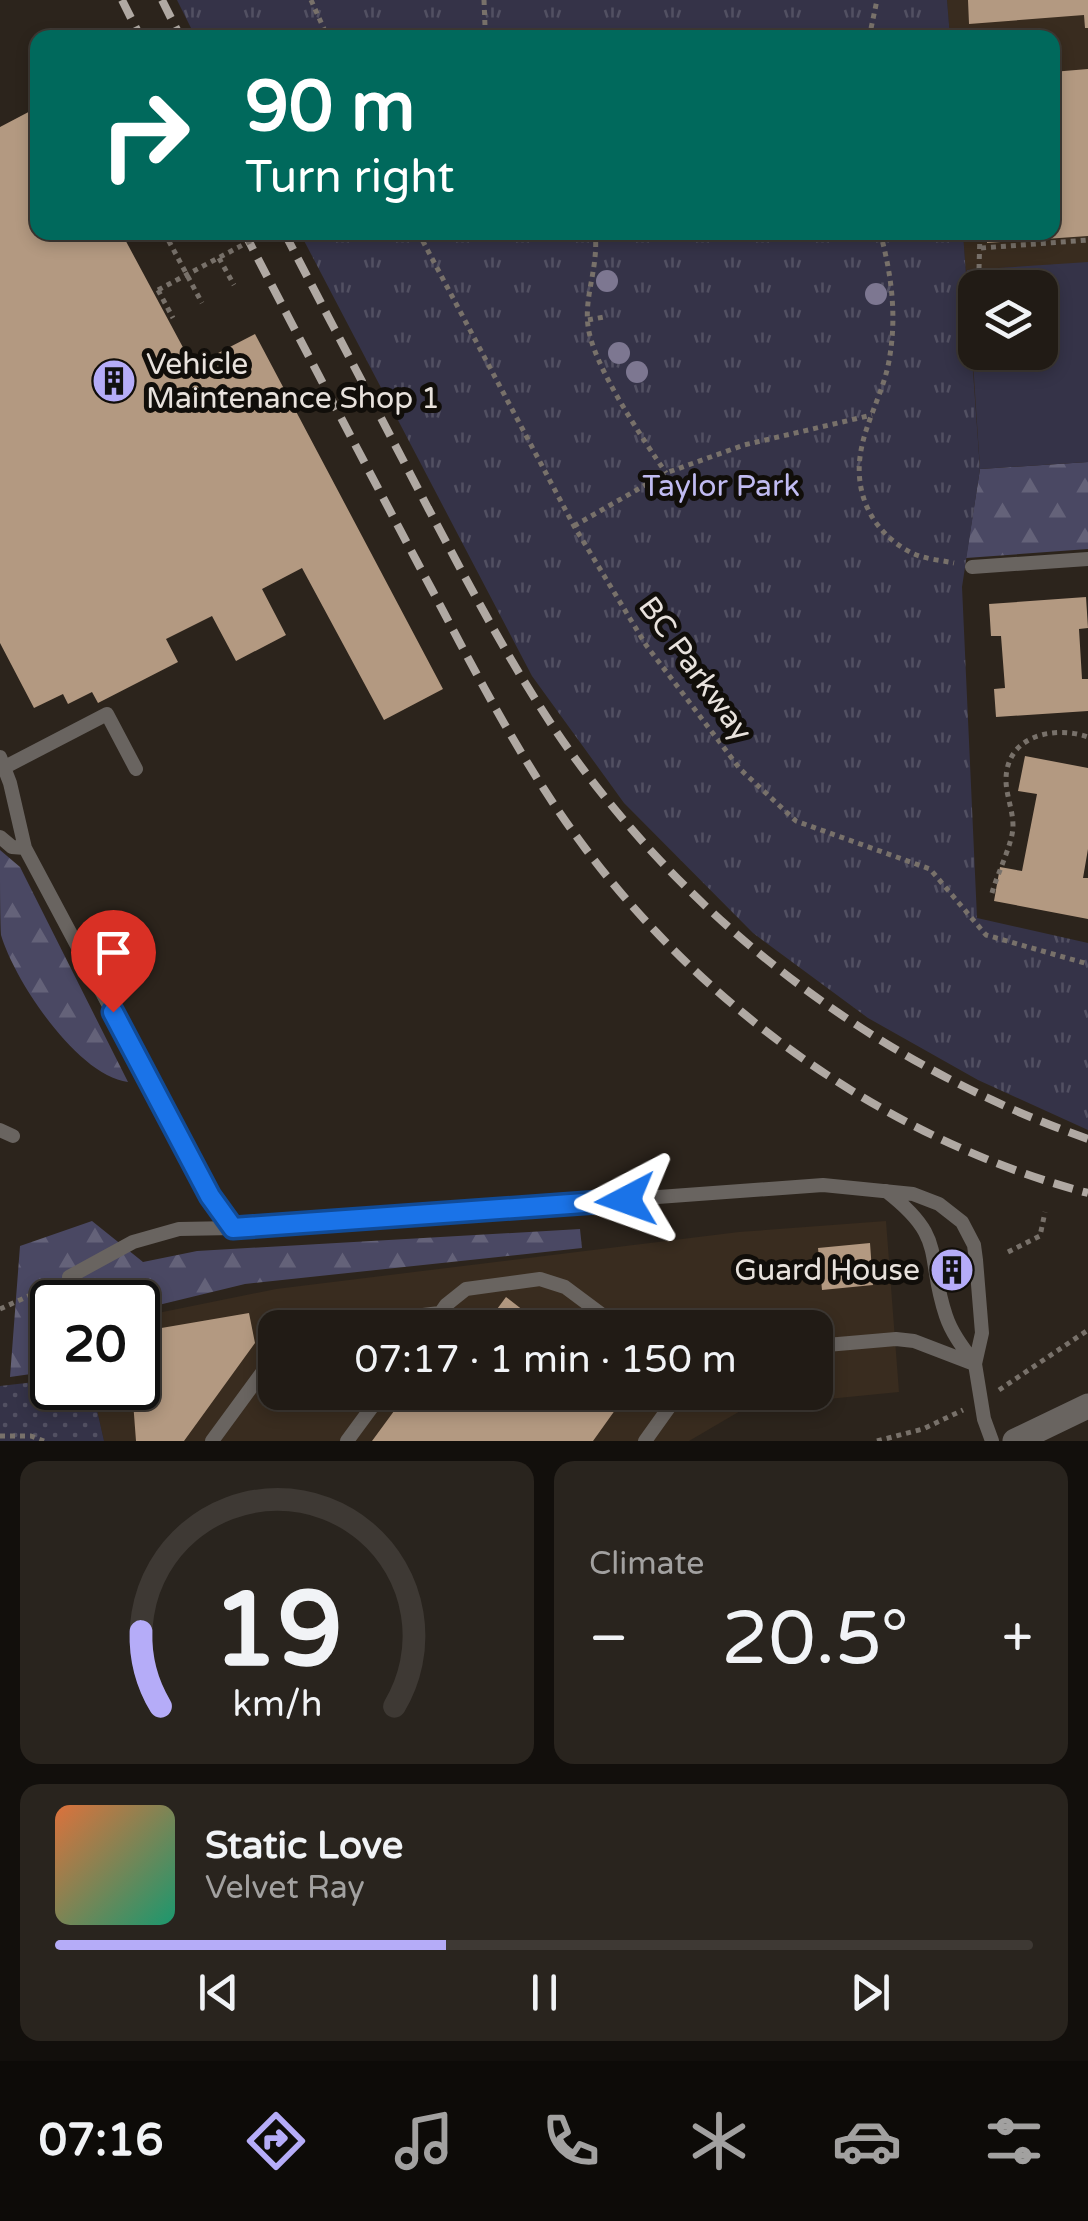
<!DOCTYPE html>
<meta charset="utf-8">
<style>
body{margin:0;font-family:"Varela Round",sans-serif;background:#29241e;color:#f1f3f6;height:100vh;display:flex;flex-direction:column;font-size:38px;white-space:nowrap}
*{box-sizing:border-box;margin:0}
p{font-size:32px;color:#a2a1a0}
.icon{flex:none;width:55px;height:55px;fill:none;stroke:currentColor;stroke-width:2;stroke-linecap:round;stroke-linejoin:round}
.map{position:relative;height:1441px;overflow:hidden}
.sheet{display:flex;flex-direction:column;gap:20px;padding:20px;background:#120f0c;flex:1}
.sheet>*{flex:none}
.guide{position:absolute;left:30px;top:30px;width:1030px;height:210px;border-radius:20px;box-shadow:0 5px 15px #0003,0 0 0 2px #3e3934;background:#00695c;color:#fff;overflow:hidden}
.fabs{position:absolute;left:958px;top:270px;display:grid;gap:20px}
.fabs a{display:grid;place-items:center;width:100px;height:100px;border-radius:20px;background:#211b15;box-shadow:0 5px 15px #0003,0 0 0 2px #3e3934;font-size:50px}
.speed{position:absolute;left:30px;top:1280px;display:flex;gap:20px;font-size:50px;font-weight:700;text-align:center}
.speed>*{display:grid;place-content:center;width:130px;height:130px;border-radius:50%;background:#211b15;box-shadow:0 5px 15px #0003,0 0 0 2px #3e3934;line-height:1}
.speed .limit{border:5px solid #111;border-radius:15px;background:#fff;color:#111}
.pin{position:absolute;display:grid;place-items:center;width:85px;height:85px;color:#fff;margin:-102px -42px;border-radius:50% 50% 50% 0;rotate:-45deg;box-shadow:0 0 10px #0007}
.pin .icon{rotate:45deg}
.me{position:absolute;width:110px;margin:-55px;rotate:266deg;stroke-linejoin:round;filter:drop-shadow(0 0 8px #0008)}
.turn{display:flex;align-items:center;gap:35px;height:210px;padding:0 50px;font-size:45px}
.turn .icon{width:130px;height:130px;stroke-width:2.5}
.turn b{display:block;font-size:70px;line-height:85px}
.big{font-size:75px;font-weight:600;line-height:1.1}
.sheet .tile{flex:1;display:flex;flex-direction:column;justify-content:center;gap:15px;min-width:0;padding:0 35px;border-radius:20px;background:#29241e}
.sheet .dial{align-items:center;gap:0}
.dial svg{height:260px;overflow:visible;fill:none;stroke:#3e3934;stroke-width:7;stroke-linecap:round;text-anchor:middle}
.dial text{fill:#f1f3f6;stroke:none}
.song{display:flex;align-items:center;gap:30px}
.cover{width:120px;height:120px;border-radius:15px;background:linear-gradient(135deg,hsl(20 70% 55%),hsl(160 70% 35%))}
.played{height:10px;border-radius:5px;background:linear-gradient(90deg,#b5acf8 40%,#3e3934 40%)}
.keys{display:flex;justify-content:space-around;direction:ltr}
.heat{display:flex;justify-content:space-between;align-items:center;font-size:55px;direction:ltr}
.sheet .tiles{flex:1;display:grid;gap:20px;grid-template-columns:1fr 1fr}
.tile:last-child{grid-column:span 2}
.trip{position:absolute;left:258px;top:1310px;width:575px;height:100px;border-radius:20px;background:#211b15;box-shadow:0 5px 15px #0003,0 0 0 2px #3e3934;font-weight:600;line-height:100px;text-align:center}
.tab-bar{display:flex;height:160px;justify-content:space-around;align-items:center;background:#0d0b08;color:#a2a1a0}
.tab-bar .icon{width:70px;height:70px}
.tab-bar .active{color:#b5acf8}
.tab-bar b{font-size:45px;color:#f1f3f6}
.map>svg:first-child{display:block}
.built{fill:#392c1f;fill-rule:evenodd}
.grass{fill:url(#grass-dots)}
.forest{fill:url(#forest-firs)}
.park{fill:url(#park-tufts)}
.garden{fill:#353348;fill-rule:evenodd}
.building{fill:#b39981}
.lines{fill:none;stroke-linecap:round;stroke-linejoin:round}
.path{stroke:#78716a;stroke-width:5;stroke-dasharray:5 5;stroke-linecap:butt}
.lane{stroke:#696460;stroke-width:14}
.street{stroke:#696460;stroke-width:25}
.rail{stroke:#b0a9a3;stroke-width:8;stroke-dasharray:20 10;stroke-linecap:butt}
.path-bridge{stroke:#78716a;stroke-width:5;stroke-dasharray:5 5;stroke-linecap:butt}
.tree{fill:#7d7791}
.route-casing{stroke:#114b97;stroke-width:25}
.route{stroke:#1a73e8;stroke-width:18}
.labels{text-anchor:middle;dominant-baseline:central;stroke-width:10;stroke-linejoin:round;paint-order:stroke}
.poi-label{font-size:30px;fill:#e8e2dd;stroke:#110e0a;text-anchor:start}
.park-label{font-size:30px;fill:#c0bbf1;stroke:#110e0a}
.street-label{font-size:30px;fill:#e8e2dd;stroke:#110e0a}
</style>
<div class="map">
<svg width="1088" height="1441" viewBox="0 0 1088 1441">
<defs>
<pattern id="grass-dots" width="8" height="8" patternUnits="userSpaceOnUse" patternTransform="scale(2.5)"><rect width="8" height="8" fill="#353348"/><path d="M2 2h.1M6 6h.1" fill="none" stroke="#525062" stroke-width="1.8" stroke-linecap="round"/></pattern>
<pattern id="forest-firs" width="22" height="20" patternUnits="userSpaceOnUse" patternTransform="scale(2.5)"><rect width="22" height="20" fill="#4a4863"/><path d="M5 1l3.5 6h-7zM16 11l3.5 6h-7z" fill="#646279"/></pattern>
<pattern id="park-tufts" width="24" height="20" patternUnits="userSpaceOnUse" patternTransform="scale(2.5)"><rect width="24" height="20" fill="#353348"/><path d="M3 7l-1-3M5 7V3M7 7l1-3M15 17l-1-3M17 17v-4M19 17l1-3" fill="none" stroke="#525062"/></pattern>
</defs>
<rect width="100%" height="100%" fill="#2c241c"/>
<path class="built" d="M947,0H1088V462L980,469L963,233L1052,232V38L950,37ZM975,288H1040V352H975Z
M886,1221L899,1392L747,1407L689,1441H104L92,1388H138V1317L276,1289L739,1232ZM275,1328H815V1392H275Z"/>
<path class="grass" d="M52,1380V1388H92L104,1441H0V1386Z"/>
<path class="forest" d="M1088,462V549L966,558L980,469Z
M0,850L20,867L128,1082C78,1076 15,982 1,935C0,914 0,873 0,850Z
M92,1221L143,1262L197,1251L580,1229L582,1248L245,1284L138,1310V1302H52V1371L10,1377L20,1246Z"/>
<path class="park" d="M177,0H947L950,37L196,38Z
M300,233H963L980,469L962,587L977,918L1088,943V1130L978,1080L868,1018L753,933L624,803L532,676Z"/>
<path class="garden" d="M1088,262V462L980,469L967,270ZM975,288H1040V352H975Z"/>
<path class="building" d="M968,0H1088V28H1085L1084,15L969,24Z
M1088,69V236L987,243V232H1052V72Z
M38,107V232H121L193,366L255,334L443,689L384,720L302,568L262,589L286,635L236,661L212,616L166,639L178,662L98,703L92,692L68,704L63,694L34,708L0,643V127Z
M1086,597L1088,628L1079,629L1082,679H1088V711L996,717L994,689L1005,688L1001,636H991L989,604Z
M1025,756L1088,768V849L1083,878H1088V919L994,901L1000,867L1022,871L1037,794L1018,791Z
M870,1243L873,1285L822,1290L818,1248Z
M506,1297L546,1328H483Z
M249,1313L255,1343L184,1441H136L132,1388H138V1332Z
M408,1392H628L593,1441H372Z"/>
<g class="lines">
<path class="path" d="M311,0L328,38
M484,0L485,26L489,38
M869,38L877,0
M164,232L202,303
M418,232L574,526L646,645L740,769L796,821L930,869L986,935L1088,964
M595,232C599,267 584,295 588,326C593,366 643,439 666,473
M880,232C892,276 897,317 889,361C883,394 864,424 860,457C855,497 874,533 910,552C923,559 940,560 954,563
M981,248L1088,240
M219,258L234,285
M979,269L980,232
M158,290L173,318
M588,320L604,317
M574,526L666,473L744,445L872,415
M992,893C997,874 1013,843 1013,826C1013,810 1006,795 1006,780C1006,736 1053,725 1088,737
M1008,1252L1040,1236L1045,1212
M0,1309L53,1285
M999,1390L1088,1330
M0,1436H31L44,1441
M877,1441L923,1429L963,1410"/>
<path class="lane" d="M972,567L1088,559
M0,757L10,783L25,848L12,847L0,837
M5,767L107,714L136,769
M25,848L210,1195L233,1228
M0,1130L13,1136
M886,1191C948,1239 925,1254 946,1316C952,1334 964,1349 975,1364
M69,1277L133,1242L179,1229L233,1228L823,1185L913,1194L939,1204L962,1222L974,1245L976,1260L982,1333L975,1364L984,1419L992,1441
M312,1328L440,1313
M430,1328L446,1305L466,1289L540,1279L565,1287L620,1328
M815,1346L896,1339L914,1341L974,1364
M212,1441L275,1355
M347,1441L383,1392
M645,1441L680,1392"/>
<path class="street" d="M1015,1441L1088,1406"/>
<path class="rail" d="M122,0L141,38
M162,0L181,38
M244,232C306,351 368,470 431,588C478,677 524,767 585,848C707,1011 890,1141 1088,1193
M284,232C332,324 380,416 428,508C479,603 529,701 596,786C723,948 894,1071 1088,1139"/>
<path class="path-bridge" d="M158,290L267,232"/>
</g>
<g class="tree">
<circle cx="607" cy="281" r="11"/>
<circle cx="876" cy="294" r="11"/>
<circle cx="619" cy="353" r="11"/>
<circle cx="637" cy="372" r="11"/>
</g>
<g class="lines">
<defs>
<path id="route" d="M113,1012L210,1196L233,1228L626,1200"/>
</defs>
<use href="#route" class="route-casing"/>
<use href="#route" class="route"/>
</g>
<defs>
<symbol id="building-disc" viewBox="-11 -11 22 22"><circle r="9.5" fill="#b5acf8" stroke="#110e0a"/><path d="M-4-6H4V6H1V3H-1V6H-4ZM-2.5-4.3h1.7v1.8h-1.7ZM.8-4.3h1.7v1.8H.8ZM-2.5-1h1.7V.8h-1.7ZM.8-1h1.7V.8H.8Z" fill="#111"/></symbol>
</defs>
<g fill-rule="evenodd">
<use href="#building-disc" x="89" y="356" width="50" height="50"/>
<use href="#building-disc" x="927" y="1245" width="50" height="50"/>
</g>
<g class="labels">
<g class="poi-label">
<text x="146" y="364">Vehicle<tspan x="146" dy="34">Maintenance Shop 1</tspan></text>
<text x="920" y="1270" text-anchor="end">Guard House</text>
</g>
<g class="park-label">
<text x="721" y="486">Taylor Park</text>
</g>
<g class="street-label">
<text transform="translate(695 669) rotate(54)">BC Parkway</text>
</g>
</g>
</svg>
<div class="fabs">
<a><svg class="icon" aria-label="layers" viewBox="0 0 24 24"><path d="M12 4l9 5-9 5-9-5zM3 14l9 5 9-5"/></svg></a>
</div>
<div class="speed"><div class="limit">20</div></div>
<div class="pin" style="left:113px;top:1012px;background:#d93025"><svg class="icon" aria-label="arrive" viewBox="0 0 24 24"><path d="M6 21V4h12l-3 4 3 4H6"/></svg></div>
<svg class="me" style="left:626px;top:1200px" viewBox="-20 -20 40 40"><path d="M0-17L14 15 0 8-14 15z" fill="#1a73e8" stroke="#fff" stroke-width="4"/></svg>
<div class="trip">07:17 · 1 min · 150 m</div>
<div class="guide">
<div class="turn"><svg class="icon" aria-label="right" viewBox="0 0 24 24"><path d="M7 20v-9h11M14 6l5 5-5 5"/></svg><div><b>90 m</b>Turn right</div></div>
</div>
</div>
<section class="sheet">
<div class="tiles">
<div class="tile dial"><svg viewBox="0 0 100 80">
<path d="M14 69A42 42 0 1 1 86 69"/>
<path d="M14 69A42 42 0 0 1 8 46" stroke="#b5acf8"/>
<text x="50" y="56" font-size="32" font-weight="700">19</text>
<text x="50" y="72" font-size="11">km/h</text>
</svg></div>
<div class="tile"><p>Climate</p>
<div class="heat"><a>−</a><b class="big">20.5°</b><a>+</a></div>
</div>
<div class="tile">
<div class="song"><i class="cover"></i><div><b>Static Love</b><p>Velvet Ray</p></div></div>
<div class="played"></div>
<div class="keys"><svg class="icon" aria-label="previous" viewBox="0 0 24 24"><path d="M18 5L8 12l10 7zM5 5v14"/></svg><svg class="icon" aria-label="pause" viewBox="0 0 24 24"><path d="M8 5v14M16 5v14"/></svg><svg class="icon" aria-label="next" viewBox="0 0 24 24"><path d="M6 5l10 7-10 7zM19 5v14"/></svg></div>
</div>
</div>
</section>
<nav class="tab-bar">
<b>07:16</b>
<svg class="icon active" aria-label="directions" viewBox="0 0 24 24"><path d="M12 3l9 9-9 9-9-9zM9 14v-3h6M13 9l2 2-2 2"/></svg>
<svg class="icon" aria-label="music" viewBox="0 0 24 24"><path d="M9 18V5l10-2v13"/><circle cx="6" cy="18" r="3"/><circle cx="16" cy="16" r="3"/></svg>
<svg class="icon" aria-label="phone" viewBox="0 0 24 24"><path d="M5 4h4l2 5-3 2q2 4 5 5l2-3 5 2v4C11 20 4 13 5 4z"/></svg>
<svg class="icon" aria-label="climate" viewBox="0 0 24 24"><path d="M12 3v18M4 7l16 10M4 17L20 7"/></svg>
<svg class="icon" aria-label="car" viewBox="0 0 24 24"><path d="M5 17H2v-5l4-1 3-4h7l3 4 3 1v5h-3M9 17h6M6 11h13"/><circle cx="7" cy="17" r="2"/><circle cx="17" cy="17" r="2"/></svg>
<svg class="icon" aria-label="filters" viewBox="0 0 24 24"><path d="M4 7h16M4 17h16"/><circle cx="9" cy="7" r="2"/><circle cx="15" cy="17" r="2"/></svg>
</nav>
